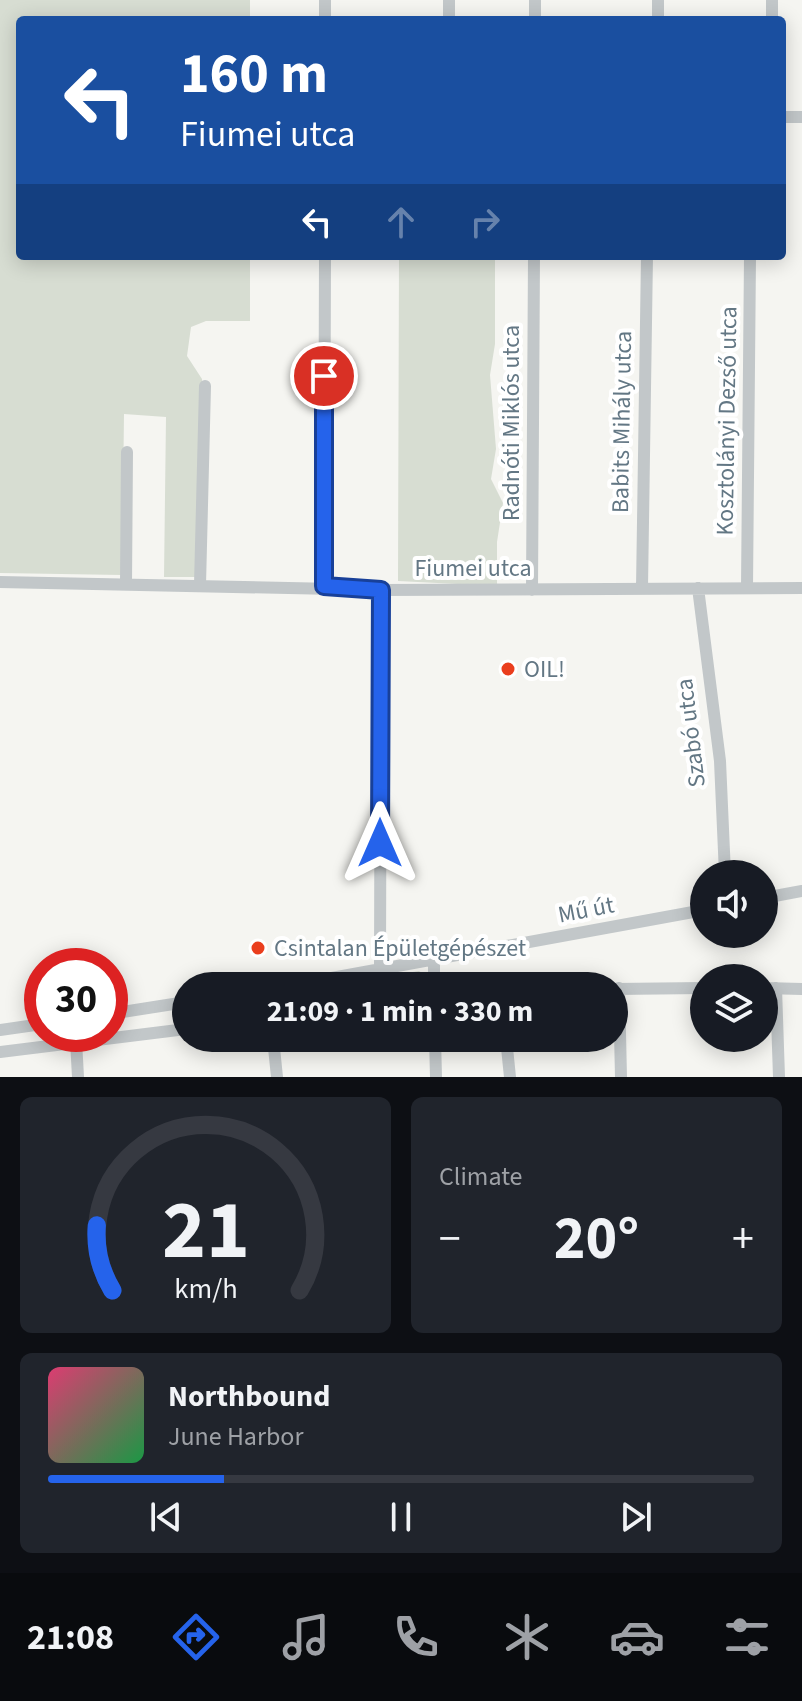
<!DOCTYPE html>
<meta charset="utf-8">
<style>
body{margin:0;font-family:"Source Sans 3",sans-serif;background:#20242c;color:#f1f3f6;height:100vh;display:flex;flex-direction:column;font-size:30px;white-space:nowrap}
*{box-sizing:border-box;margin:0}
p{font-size:26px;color:#9ea1a6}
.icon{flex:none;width:44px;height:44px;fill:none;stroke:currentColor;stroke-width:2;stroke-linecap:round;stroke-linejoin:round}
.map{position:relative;height:1077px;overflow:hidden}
.sheet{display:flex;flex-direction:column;gap:20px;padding:20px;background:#0d0f14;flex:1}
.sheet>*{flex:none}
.hud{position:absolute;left:16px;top:16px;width:770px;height:244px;border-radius:8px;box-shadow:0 4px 20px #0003;background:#1a4fa0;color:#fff;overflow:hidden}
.fabs{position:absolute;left:690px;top:860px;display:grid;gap:16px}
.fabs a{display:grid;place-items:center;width:88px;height:88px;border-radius:50%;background:#171b24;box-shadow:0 4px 20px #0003;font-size:40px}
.speed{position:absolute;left:24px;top:948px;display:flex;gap:16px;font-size:40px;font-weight:700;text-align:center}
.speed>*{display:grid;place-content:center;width:104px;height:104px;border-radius:50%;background:#171b24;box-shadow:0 4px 20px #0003;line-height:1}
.speed .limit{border:12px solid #d22;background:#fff;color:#111}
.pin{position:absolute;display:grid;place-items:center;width:68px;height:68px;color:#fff;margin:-34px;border:4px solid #fff;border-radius:50%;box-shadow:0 2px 8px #0007}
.me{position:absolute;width:88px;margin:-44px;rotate:0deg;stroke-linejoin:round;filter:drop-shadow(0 0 6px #0008)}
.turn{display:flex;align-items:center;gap:28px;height:168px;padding:0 32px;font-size:36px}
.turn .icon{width:104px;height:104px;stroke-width:2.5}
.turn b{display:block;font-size:56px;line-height:68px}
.lanes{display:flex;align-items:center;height:76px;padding:0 32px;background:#0003;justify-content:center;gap:40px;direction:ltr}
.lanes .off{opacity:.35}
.big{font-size:60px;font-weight:700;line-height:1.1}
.sheet .card{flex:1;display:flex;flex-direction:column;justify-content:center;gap:12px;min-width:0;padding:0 28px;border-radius:12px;background:#20242c}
.sheet .dial{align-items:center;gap:0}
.dial svg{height:208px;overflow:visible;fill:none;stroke:#363941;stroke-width:7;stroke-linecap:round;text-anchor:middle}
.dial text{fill:#f1f3f6;stroke:none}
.song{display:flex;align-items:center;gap:24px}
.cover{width:96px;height:96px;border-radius:12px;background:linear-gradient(135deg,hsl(340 70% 55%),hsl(140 70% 35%))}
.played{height:8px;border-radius:4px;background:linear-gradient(90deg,#2563eb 25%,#363941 25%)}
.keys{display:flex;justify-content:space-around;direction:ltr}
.heat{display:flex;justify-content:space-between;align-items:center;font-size:44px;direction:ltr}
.sheet .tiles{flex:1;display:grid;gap:20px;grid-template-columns:1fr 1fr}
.card:last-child{grid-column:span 2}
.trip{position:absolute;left:172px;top:972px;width:456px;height:80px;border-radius:40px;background:#171b24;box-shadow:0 4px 20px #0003;font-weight:700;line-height:80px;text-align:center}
.dock{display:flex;height:128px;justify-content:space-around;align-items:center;background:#090b0e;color:#9ea1a6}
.dock .icon{width:56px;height:56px}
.dock .current{color:#2563eb}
.dock b{font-size:36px;color:#f1f3f6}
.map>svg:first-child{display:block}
.green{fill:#d7ddd2}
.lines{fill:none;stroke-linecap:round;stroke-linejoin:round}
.minor{stroke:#c2c7c9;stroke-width:12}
.route-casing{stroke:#184099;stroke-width:20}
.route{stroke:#2563eb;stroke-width:14}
.poi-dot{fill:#ea3e1d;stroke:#fff;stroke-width:3}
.labels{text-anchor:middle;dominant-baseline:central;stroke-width:8;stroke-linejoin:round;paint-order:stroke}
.street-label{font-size:24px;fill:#637784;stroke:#fff}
.poi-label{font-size:24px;fill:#637784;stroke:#fff;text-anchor:start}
</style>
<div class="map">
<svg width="802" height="1077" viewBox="0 0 802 1077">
<rect width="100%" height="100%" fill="#f5f5f1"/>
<path class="green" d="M0,0H250V20H20V256H250V321H206L191,327L187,356L202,379L199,577H164L166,417L124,414L122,575L0,573Z
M399,256H495V344L490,375L496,449L491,479L503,503L497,542V586L398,581Z
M419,971L425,975L427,986H325Z"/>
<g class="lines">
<path class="minor" d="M325,20V0
M449,20V0
M535,20V0
M658,20V0
M772,20V0
M782,117H802
M0,582L381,590L802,588
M126,584L127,452
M200,585L205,386
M324,586L325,256
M747,587L750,256
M642,588L647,256
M698,588L720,761L725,874
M532,590L534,256
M764,898L802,891
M380,970L381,590
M288,986L704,910
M434,986V961
M619,988L621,1077
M764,988L802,989
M776,988L779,1077
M614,989L704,988
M110,1014L186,1002
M0,1030L42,1024
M273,1038L277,1077
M435,1038L436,1077
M506,1038L510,1077
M76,1040L78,1077
M0,1052L186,1029"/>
</g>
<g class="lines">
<defs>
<path id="route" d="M324,376V586L381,590L380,843"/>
</defs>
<use href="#route" class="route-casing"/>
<use href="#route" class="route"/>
</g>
<g class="poi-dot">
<circle cx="508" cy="669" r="8"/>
<circle cx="258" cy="948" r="8"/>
</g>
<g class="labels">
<g class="street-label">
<text transform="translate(727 421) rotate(-89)">Kosztolányi Dezső utca</text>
<text transform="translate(622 422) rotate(-89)">Babits Mihály utca</text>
<text transform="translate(511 423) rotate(-90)">Radnóti Miklós utca</text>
<text x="473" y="568">Fiumei utca</text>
<text transform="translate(691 733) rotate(-97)">Szabó utca</text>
<text transform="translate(586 910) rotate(-11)">Mű út</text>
</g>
<g class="poi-label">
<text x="524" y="669">OIL!</text>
<text x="274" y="948">Csintalan Épületgépészet</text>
</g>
</g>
</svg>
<div class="fabs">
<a><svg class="icon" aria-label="sound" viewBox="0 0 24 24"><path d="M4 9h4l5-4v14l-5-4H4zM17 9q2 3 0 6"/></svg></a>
<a><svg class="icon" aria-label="layers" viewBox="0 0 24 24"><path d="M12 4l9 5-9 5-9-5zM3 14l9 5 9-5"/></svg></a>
</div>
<div class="speed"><div class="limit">30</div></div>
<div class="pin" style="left:324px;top:376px;background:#d93025"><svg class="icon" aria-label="arrive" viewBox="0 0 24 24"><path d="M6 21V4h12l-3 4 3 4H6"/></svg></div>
<svg class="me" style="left:380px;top:843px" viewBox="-20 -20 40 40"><path d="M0-17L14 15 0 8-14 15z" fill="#2563eb" stroke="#fff" stroke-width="4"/></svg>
<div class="trip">21:09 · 1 min · 330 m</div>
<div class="hud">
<div class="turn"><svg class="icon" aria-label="left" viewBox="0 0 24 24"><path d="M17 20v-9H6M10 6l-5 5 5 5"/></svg><div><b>160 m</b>Fiumei utca</div></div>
<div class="lanes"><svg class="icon" aria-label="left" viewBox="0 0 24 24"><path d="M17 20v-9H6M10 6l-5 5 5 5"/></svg><svg class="icon off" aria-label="ahead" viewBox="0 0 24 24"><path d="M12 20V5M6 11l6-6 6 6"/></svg><svg class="icon off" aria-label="right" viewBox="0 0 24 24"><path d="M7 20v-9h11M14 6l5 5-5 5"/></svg></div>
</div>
</div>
<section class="sheet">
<div class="tiles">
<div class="card dial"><svg viewBox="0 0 100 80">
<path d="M14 69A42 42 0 1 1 86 69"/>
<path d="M14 69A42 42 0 0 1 8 44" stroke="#2563eb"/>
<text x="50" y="56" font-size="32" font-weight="700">21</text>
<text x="50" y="72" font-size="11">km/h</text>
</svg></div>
<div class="card"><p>Climate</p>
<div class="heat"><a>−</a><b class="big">20°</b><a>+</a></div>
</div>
<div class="card">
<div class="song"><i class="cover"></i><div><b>Northbound</b><p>June Harbor</p></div></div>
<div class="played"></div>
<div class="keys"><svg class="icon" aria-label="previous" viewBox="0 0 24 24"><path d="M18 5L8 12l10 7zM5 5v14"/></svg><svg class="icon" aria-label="pause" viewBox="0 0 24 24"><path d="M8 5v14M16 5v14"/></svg><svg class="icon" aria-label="next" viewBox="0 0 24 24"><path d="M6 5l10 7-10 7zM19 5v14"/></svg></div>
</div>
</div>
</section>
<nav class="dock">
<b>21:08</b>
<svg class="icon current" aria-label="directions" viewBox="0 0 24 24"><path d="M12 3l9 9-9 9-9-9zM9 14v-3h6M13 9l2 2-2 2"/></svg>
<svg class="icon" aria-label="music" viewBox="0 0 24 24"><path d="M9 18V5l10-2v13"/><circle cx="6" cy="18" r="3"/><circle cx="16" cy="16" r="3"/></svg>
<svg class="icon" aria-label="phone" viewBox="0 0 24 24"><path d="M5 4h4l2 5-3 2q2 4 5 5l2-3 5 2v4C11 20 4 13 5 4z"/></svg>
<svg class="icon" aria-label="climate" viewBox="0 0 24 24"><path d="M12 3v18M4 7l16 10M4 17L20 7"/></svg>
<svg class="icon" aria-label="car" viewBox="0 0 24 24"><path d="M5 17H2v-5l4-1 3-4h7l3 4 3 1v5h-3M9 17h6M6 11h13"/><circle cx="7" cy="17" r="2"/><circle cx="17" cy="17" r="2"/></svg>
<svg class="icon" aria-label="filters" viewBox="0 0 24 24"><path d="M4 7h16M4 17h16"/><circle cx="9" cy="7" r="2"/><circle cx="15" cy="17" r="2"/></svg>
</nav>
